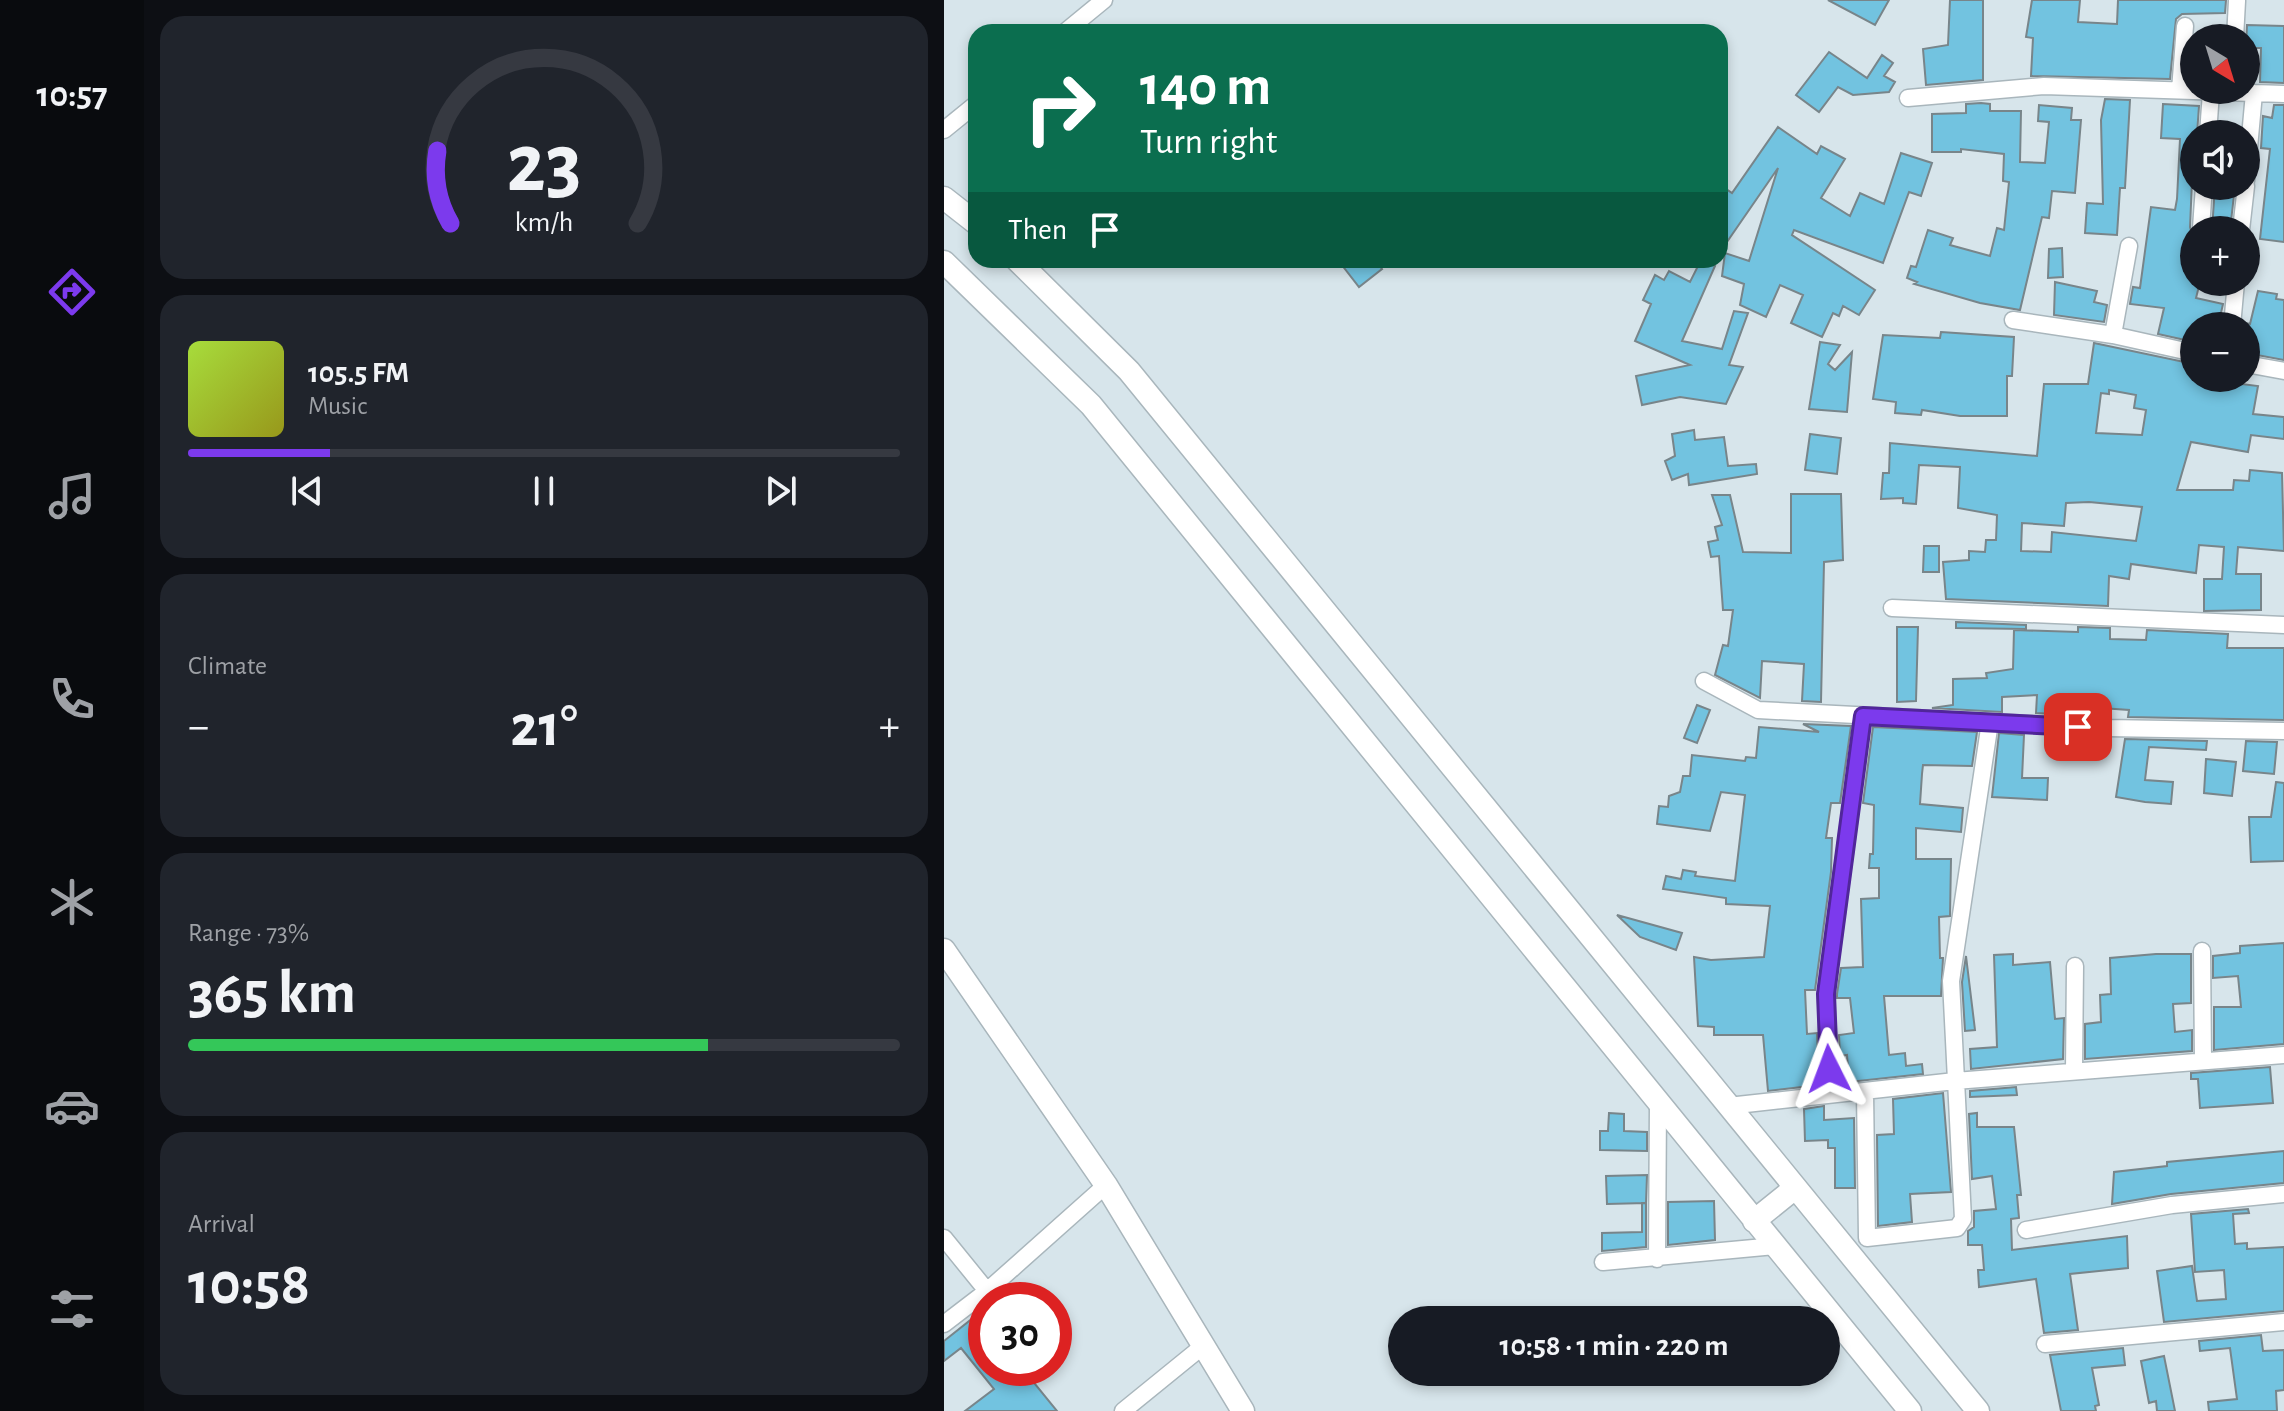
<!DOCTYPE html>
<meta charset="utf-8">
<style>
body{margin:0;font-family:"Alegreya Sans",sans-serif;background:#20242c;color:#f1f3f6;height:100vh;display:flex;flex-direction:column;font-size:30px;white-space:nowrap}
*{box-sizing:border-box;margin:0}
p{font-size:26px;color:#9ea1a6}
.icon{flex:none;width:44px;height:44px;fill:none;stroke:currentColor;stroke-width:2;stroke-linecap:round;stroke-linejoin:round}
.map{position:relative;flex:1;overflow:hidden}
.sheet{display:flex;flex-direction:column;gap:16px;padding:16px;background:#0d0f14;width:800px}
.sheet>*{flex:none}
.guide{position:absolute;left:24px;top:24px;width:760px;height:244px;border-radius:24px;box-shadow:0 4px 12px #0003;background:#0b6e4f;color:#fff;overflow:hidden}
.needle{width:52px;rotate:142deg}
.tools{position:absolute;left:1236px;top:24px;display:grid;gap:16px}
.tools a{display:grid;place-items:center;width:80px;height:80px;border-radius:50%;background:#171b24;box-shadow:0 4px 12px #0003;font-size:40px}
.speed{position:absolute;left:24px;top:1282px;display:flex;gap:16px;font-size:40px;font-weight:700;text-align:center}
.speed>*{display:grid;place-content:center;width:104px;height:104px;border-radius:50%;background:#171b24;box-shadow:0 4px 12px #0003;line-height:1}
.speed .limit{border:12px solid #d22;background:#fff;color:#111}
.pin{position:absolute;display:grid;place-items:center;width:68px;height:68px;color:#fff;margin:-34px;border-radius:16px;box-shadow:0 4px 12px #0006}
.me{position:absolute;width:88px;margin:-44px;rotate:357deg;stroke-linejoin:round;filter:drop-shadow(0 0 6px #0008)}
.turn{display:flex;align-items:center;gap:28px;height:168px;padding:0 40px;font-size:36px}
.turn .icon{width:104px;height:104px;stroke-width:2.5}
.turn b{display:block;font-size:56px;line-height:68px}
.then{display:flex;align-items:center;height:76px;padding:0 40px;background:#0003;gap:16px;font-size:30px}
.big{font-size:60px;font-weight:700;line-height:1.1}
.sheet .widget{flex:1;display:flex;flex-direction:column;justify-content:center;gap:12px;min-width:0;padding:0 28px;border-radius:24px;background:#20242c}
.sheet .dial{align-items:center;gap:0}
.dial svg{height:208px;overflow:visible;fill:none;stroke:#363941;stroke-width:7;stroke-linecap:round;text-anchor:middle}
.dial text{fill:#f1f3f6;stroke:none}
.song{display:flex;align-items:center;gap:24px}
.cover{width:96px;height:96px;border-radius:12px;background:linear-gradient(135deg,hsl(80 70% 55%),hsl(60 70% 35%))}
.played{height:8px;border-radius:4px;background:linear-gradient(90deg,#7c3aed 20%,#363941 20%)}
.keys{display:flex;justify-content:space-around;direction:ltr}
.heat{display:flex;justify-content:space-between;align-items:center;font-size:44px;direction:ltr}
.charge{height:12px;border-radius:6px;background:linear-gradient(90deg,#34c759 73%,#363941 0)}
.trip{position:absolute;left:444px;top:1306px;width:452px;height:80px;border-radius:40px;background:#171b24;box-shadow:0 4px 12px #0003;font-weight:700;line-height:80px;text-align:center}
main{display:flex;flex:1;min-height:0}
.dock{display:flex;flex-direction:column;width:144px;justify-content:space-around;align-items:center;background:#090b0e;color:#9ea1a6}
.dock .icon{width:56px;height:56px}
.dock .on{color:#7c3aed}
.dock b{font-size:36px;color:#f1f3f6}
.map>svg:first-child{display:block}
.building{fill:#72c3e0;stroke:#78858a;stroke-width:2;fill-rule:evenodd}
.lines{fill:none;stroke-linecap:round;stroke-linejoin:round}
.minor-casing{stroke:#a9b6bc;stroke-width:19}
.tertiary-casing{stroke:#a9b6bc;stroke-width:25}
.minor{stroke:#fff;stroke-width:16}
.tertiary{stroke:#fff;stroke-width:22}
.route-casing{stroke:#51269a;stroke-width:20}
.route{stroke:#7c3aed;stroke-width:14}
</style>
<main>
<nav class="dock">
<b>10:57</b>
<svg class="icon on" aria-label="directions" viewBox="0 0 24 24"><path d="M12 3l9 9-9 9-9-9zM9 14v-3h6M13 9l2 2-2 2"/></svg>
<svg class="icon" aria-label="music" viewBox="0 0 24 24"><path d="M9 18V5l10-2v13"/><circle cx="6" cy="18" r="3"/><circle cx="16" cy="16" r="3"/></svg>
<svg class="icon" aria-label="phone" viewBox="0 0 24 24"><path d="M5 4h4l2 5-3 2q2 4 5 5l2-3 5 2v4C11 20 4 13 5 4z"/></svg>
<svg class="icon" aria-label="climate" viewBox="0 0 24 24"><path d="M12 3v18M4 7l16 10M4 17L20 7"/></svg>
<svg class="icon" aria-label="car" viewBox="0 0 24 24"><path d="M5 17H2v-5l4-1 3-4h7l3 4 3 1v5h-3M9 17h6M6 11h13"/><circle cx="7" cy="17" r="2"/><circle cx="17" cy="17" r="2"/></svg>
<svg class="icon" aria-label="filters" viewBox="0 0 24 24"><path d="M4 7h16M4 17h16"/><circle cx="9" cy="7" r="2"/><circle cx="15" cy="17" r="2"/></svg>
</nav>
<section class="sheet">
<div class="widget dial"><svg viewBox="0 0 100 80">
<path d="M14 69A42 42 0 1 1 86 69"/>
<path d="M14 69A42 42 0 0 1 9 41" stroke="#7c3aed"/>
<text x="50" y="56" font-size="32" font-weight="700">23</text>
<text x="50" y="72" font-size="11">km/h</text>
</svg></div>
<div class="widget">
<div class="song"><i class="cover"></i><div><b>105.5 FM</b><p>Music</p></div></div>
<div class="played"></div>
<div class="keys"><svg class="icon" aria-label="previous" viewBox="0 0 24 24"><path d="M18 5L8 12l10 7zM5 5v14"/></svg><svg class="icon" aria-label="pause" viewBox="0 0 24 24"><path d="M8 5v14M16 5v14"/></svg><svg class="icon" aria-label="next" viewBox="0 0 24 24"><path d="M6 5l10 7-10 7zM19 5v14"/></svg></div>
</div>
<div class="widget"><p>Climate</p>
<div class="heat"><a>−</a><b class="big">21°</b><a>+</a></div>
</div>
<div class="widget"><p>Range · 73%</p><b class="big">365 km</b><div class="charge"></div></div>
<div class="widget"><p>Arrival</p><b class="big">10:58</b></div>
</section>
<div class="map">
<svg width="1340" height="1411" viewBox="0 0 1340 1411">
<rect width="100%" height="100%" fill="#d7e5eb"/>
<path class="building" d="M884,0H945L931,25Z
M1006,0H1039V80L982,85L979,49L1004,45Z
M1088,0H1136L1134,22L1173,24L1174,0H1282L1281,13L1238,14L1232,19L1226,79L1087,76L1089,38L1082,37Z
M1303,25L1340,26V83L1316,82L1317,48H1302Z
M885,52L923,78L938,55L949,63L940,76L951,82L945,92L909,95L894,87L875,112L852,95Z
M1161,99L1186,100L1181,188H1176L1173,235L1141,233L1143,203L1159,204L1157,120Z
M1037,103L1046,104V111H1077L1076,162L1101,163L1105,122L1094,121L1095,105L1128,108L1127,120H1137L1131,193L1108,191L1105,218L1098,217L1076,310L1036,303L970,284L973,282L963,278L967,266L972,267L984,230L1009,238L1006,245L1046,256L1053,228L1060,230L1065,182L1059,181L1060,154L1017,149V152H988V114L1022,113V104Z
M1219,104L1255,106L1253,134H1250L1246,227L1250,240L1246,277L1250,282H1256L1252,298L1279,304L1274,326H1250V342L1214,334L1220,308L1186,304L1189,287L1196,288L1207,207L1231,210L1233,199L1236,139L1217,138Z
M1330,105H1340V242L1316,239L1326,149L1317,148L1319,116L1328,118Z
M834,127L873,154L877,146L901,159L877,198L906,216L916,193L940,204L957,153L988,163L977,196L965,192L939,263L850,230L848,235L931,290L915,315L899,306L895,316L889,313L878,337L847,323L859,295L836,285L822,317L796,305L800,284L778,276L781,253L805,261L834,168L776,252V198L782,189L788,193Z
M1271,186H1291L1286,230H1268Z
M1118,248L1119,277L1104,278L1105,249Z
M394,260H431L438,269L415,287Z
M757,260L771,266L738,341L778,349L790,311L804,313L785,365L799,367L782,404L736,397L698,405L692,376L746,365L691,341L707,304L699,300L711,275L720,280L725,271L746,282Z
M1111,282L1153,291L1150,302L1163,305L1160,322L1110,315Z
M1314,291L1333,294L1332,299L1340,300V360L1302,353V323L1306,324Z
M997,332L1070,337L1068,376H1063V416H1016L978,410L977,415L951,413L952,402L929,399L939,335L996,338Z
M876,342L896,345L884,364L891,370L908,352L903,412L865,409Z
M1150,343L1250,364V378L1314,386L1309,414L1340,417V439L1307,435L1304,452L1247,442L1233,490H1289L1290,480L1305,481L1306,470L1338,473L1340,551L1294,547L1292,574H1317V610L1260,611V579H1278L1280,547L1255,545L1252,573L1187,564L1185,579L1165,576L1164,606L1002,599L999,562L1025,560V551L1041,552L1042,540H1052L1053,515L1014,508L1016,467L975,465L972,504L959,503V498L937,499L939,473H945L946,443L1093,456L1100,384H1144ZM1165,390L1192,395L1190,408L1202,410L1198,435L1152,433L1157,393L1165,394ZM1145,502L1198,507L1192,541L1108,532L1107,552L1077,551L1078,523L1120,526L1122,503Z
M750,430L751,440L780,437L784,466L812,464L813,474L745,485L744,474L728,480L721,461L731,456L728,434Z
M866,434L897,438L893,474L861,470Z
M847,494H897L899,560L880,562L877,702L858,701L860,664L818,661L816,698L771,675L779,645L784,646L789,610H779L775,556L767,557L764,542L774,540L771,527L778,525L768,495H786L799,552L847,553Z
M980,546H995V572H979Z
M1012,622L1082,625V629L1012,628Z
M953,627H974L972,701L953,702Z
M1134,627L1166,628V639L1202,640L1203,630L1284,634L1283,648H1340V720L1184,717L1185,710L1143,707L1142,716L1092,713L1093,695L1058,697V712L988,708L1009,705V679L1043,678L1042,673L1069,669L1070,630L1134,632Z
M753,705L766,710L753,743L740,738Z
M859,724L907,726L896,803H887L882,838H888L887,872L871,990H861L863,1034L873,1033L875,1085L824,1091L819,1035H770V1027L754,1026L750,957L767,960L820,957L826,906L782,904V898L719,889L722,876L737,879L739,870L752,872L751,876L791,881L801,795L777,792L766,831L713,824L715,806L724,807L725,796L736,792L739,776H746L748,755L801,761L802,757L812,758L815,727L875,732Z
M929,727L1033,732L1028,766L979,765L978,774L976,804L1019,808L1017,832L972,828V859H1007L1006,916L995,917L996,958H999L997,996H940L945,1055L961,1053L962,1066L978,1064L979,1074L905,1082L903,1055L896,1056L895,1035L910,1033L906,998H893V994L897,968L919,967L917,899L935,898V868H925L926,854H929L930,805L919,803Z
M1055,733L1080,735L1078,778H1104L1103,800L1048,797Z
M1181,739L1263,741L1262,750L1205,747L1201,780L1229,782L1227,804L1201,802L1172,797Z
M1302,741L1333,742L1330,774L1299,771Z
M1262,759L1292,762L1288,796L1260,793Z
M1332,782L1340,783V861L1307,862L1305,817H1327Z
M673,915L738,933L732,950L696,937Z
M1340,943V1044L1270,1050V1007H1297L1294,976L1269,978V956L1296,953V946Z
M1069,954V965L1106,962L1111,1019L1120,1018L1119,1059L1027,1069L1026,1049L1053,1047L1050,955Z
M1212,954H1247V1003L1229,1004L1231,1032L1248,1030V1051L1141,1059V1024L1157,1022L1156,995L1167,994L1166,958Z
M1022,956L1031,1030L1021,1031L1018,982Z
M1326,1067L1329,1103L1256,1108L1254,1079H1247V1073Z
M1072,1087L1073,1095L1026,1097V1091Z
M999,1093L1007,1192L966,1194L968,1222L934,1226L933,1135L950,1134L949,1099Z
M880,1106V1120L910,1118L911,1188H891V1148H884V1140L861,1141L860,1109Z
M665,1113L680,1114V1131L703,1132V1151L656,1150V1131H664Z
M1033,1113V1127H1070L1077,1195H1073L1075,1218L1067,1219L1068,1250L1183,1236L1184,1268L1126,1274L1134,1330L1100,1333L1092,1279L1035,1287L1034,1270H1040L1038,1245H1024V1231L1030,1227V1211L1052,1209L1048,1176L1028,1179L1025,1114Z
M1340,1151V1183L1227,1194L1168,1204L1170,1172L1223,1166V1162Z
M703,1175L702,1203L663,1204L662,1176Z
M770,1201L771,1240L724,1245V1202Z
M698,1203H702V1247L658,1251V1233L698,1232Z
M1304,1209L1305,1213L1289,1214L1291,1244L1303,1243V1249L1340,1247V1311L1220,1322L1213,1271L1248,1266L1253,1301L1282,1299L1280,1270L1251,1272L1247,1214Z
M29,1318L42,1334V1368H78L113,1411H21L50,1389L17,1348L0,1361V1341Z
M1317,1335L1319,1351L1340,1350V1390L1332,1391L1333,1411H1265L1264,1402L1293,1399L1286,1348L1256,1351L1255,1341Z
M1179,1348L1181,1365L1148,1368L1155,1405L1151,1406L1152,1411H1117L1106,1355Z
M1220,1356L1231,1411H1213L1212,1401L1205,1403L1197,1361Z"/>
<g class="lines">
<defs>
<path id="minor" d="M121,32L160,0
M1291,38L1293,1
M1236,90L1241,26
M964,98L1100,86L1340,94
M0,130L32,104
M1264,134L1267,92
M1302,181L1310,93
M1257,228L1260,186
M1297,230L1302,186
M1069,320L1169,335L1250,353
M1288,326L1292,282
M1169,335L1185,246
M1302,364L1340,371
M948,608L1340,625
M760,681L814,710L1163,728L1340,731
M1258,951L1259,1061
M1130,1071L1131,966
M921,1092L923,1238L1013,1228L1019,1219L1007,981L1046,722
M886,1094L882,994L919,716
M784,1106L1011,1081L1340,1055
M1082,1230L1228,1205L1340,1194
M0,1238L43,1291
M713,1259L714,1103
M659,1262L831,1246
M0,1324L43,1291L162,1185
M1101,1344L1340,1322
M179,1411L259,1346"/>
<path id="tertiary" d="M0,198L32,223
M73,260L185,371L1034,1411
M0,262L147,405L966,1411
M0,950L162,1185L299,1411
M810,1221L851,1188"/>
</defs>
<use href="#minor" class="minor-casing"/>
<use href="#tertiary" class="tertiary-casing"/>
<use href="#minor" class="minor"/>
<use href="#tertiary" class="tertiary"/>
</g>
<g class="lines">
<defs>
<path id="route" d="M885,1069L882,994L919,716L1134,727"/>
</defs>
<use href="#route" class="route-casing"/>
<use href="#route" class="route"/>
</g>
</svg>
<div class="tools">
<a><svg class="needle" viewBox="-14 -14 28 28"><path d="M0-13l5 13h-10z" fill="#e53935"/><path d="M0 13l5-13h-10z" fill="#9ea1a6"/></svg></a>
<a><svg class="icon" aria-label="sound" viewBox="0 0 24 24"><path d="M4 9h4l5-4v14l-5-4H4zM17 9q2 3 0 6"/></svg></a>
<a>+</a>
<a>−</a>
</div>
<div class="speed"><div class="limit">30</div></div>
<div class="pin" style="left:1134px;top:727px;background:#d93025"><svg class="icon" aria-label="arrive" viewBox="0 0 24 24"><path d="M6 21V4h12l-3 4 3 4H6"/></svg></div>
<svg class="me" style="left:885px;top:1069px" viewBox="-20 -20 40 40"><path d="M0-17L14 15 0 8-14 15z" fill="#7c3aed" stroke="#fff" stroke-width="4"/></svg>
<div class="trip">10:58 · 1 min · 220 m</div>
<div class="guide">
<div class="turn"><svg class="icon" aria-label="right" viewBox="0 0 24 24"><path d="M7 20v-9h11M14 6l5 5-5 5"/></svg><div><b>140 m</b>Turn right</div></div>
<div class="then">Then<svg class="icon" aria-label="arrive" viewBox="0 0 24 24"><path d="M6 21V4h12l-3 4 3 4H6"/></svg></div>
</div>
</div>
</main>
